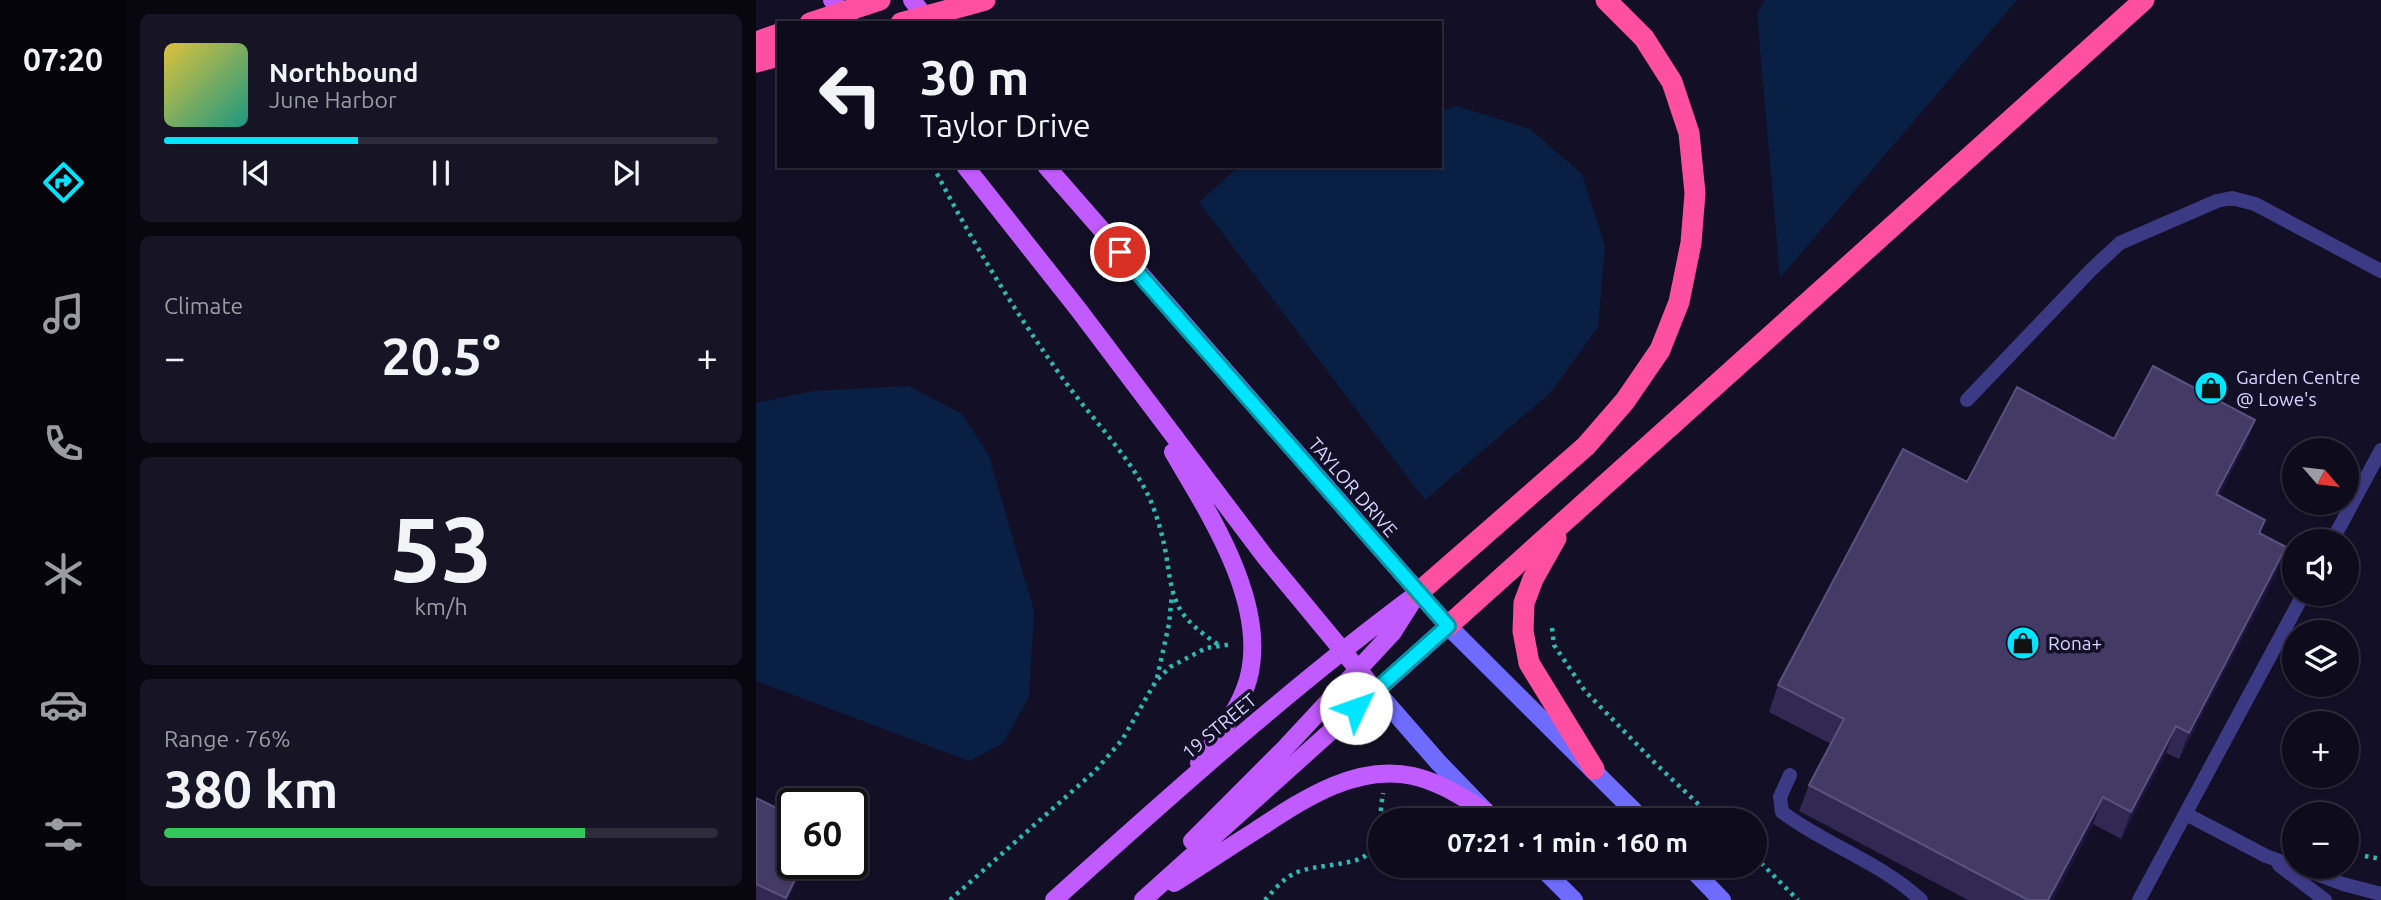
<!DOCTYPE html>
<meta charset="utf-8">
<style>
body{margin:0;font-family:Ubuntu,sans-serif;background:#171425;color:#f1f3f6;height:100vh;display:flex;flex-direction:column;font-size:26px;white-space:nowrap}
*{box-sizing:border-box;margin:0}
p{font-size:23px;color:#9b9ba3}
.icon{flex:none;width:38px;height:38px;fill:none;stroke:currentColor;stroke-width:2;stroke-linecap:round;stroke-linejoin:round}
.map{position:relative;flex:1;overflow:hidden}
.sheet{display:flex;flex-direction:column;gap:14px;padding:14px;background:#08060f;width:630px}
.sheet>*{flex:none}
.hud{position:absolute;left:21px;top:21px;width:665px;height:147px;border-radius:0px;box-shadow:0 2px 5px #0004,0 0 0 2px #2e2b3b;background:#0e0b1c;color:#f1f3f6;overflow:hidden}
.needle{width:46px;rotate:118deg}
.fabs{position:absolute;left:1526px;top:438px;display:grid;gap:14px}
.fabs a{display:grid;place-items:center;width:77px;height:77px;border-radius:50%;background:#0e0b1c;box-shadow:0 2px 5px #0004,0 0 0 2px #2e2b3b;font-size:35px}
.speed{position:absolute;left:21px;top:788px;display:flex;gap:14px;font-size:35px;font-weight:700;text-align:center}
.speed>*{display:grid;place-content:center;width:91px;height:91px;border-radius:50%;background:#0e0b1c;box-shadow:0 2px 5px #0004,0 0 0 2px #2e2b3b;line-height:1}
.speed .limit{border:4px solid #111;border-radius:10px;background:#fff;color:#111}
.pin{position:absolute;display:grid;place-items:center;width:60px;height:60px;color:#fff;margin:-30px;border:4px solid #fff;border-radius:50%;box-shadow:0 2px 7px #0007}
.me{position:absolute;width:77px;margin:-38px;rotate:48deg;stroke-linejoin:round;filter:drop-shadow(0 0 5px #0008)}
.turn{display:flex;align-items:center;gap:24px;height:147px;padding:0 28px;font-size:32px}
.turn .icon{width:91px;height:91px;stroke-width:2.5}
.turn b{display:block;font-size:49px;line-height:60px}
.big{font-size:52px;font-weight:600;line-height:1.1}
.sheet .card{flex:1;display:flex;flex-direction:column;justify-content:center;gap:10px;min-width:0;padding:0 24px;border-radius:10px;background:#171425}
.sheet .dial{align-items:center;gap:0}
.dial b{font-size:91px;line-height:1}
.song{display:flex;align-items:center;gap:21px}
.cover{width:84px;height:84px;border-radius:10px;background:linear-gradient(135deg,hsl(50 70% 55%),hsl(170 70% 35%))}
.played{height:7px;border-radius:4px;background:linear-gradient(90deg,#00e5ff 35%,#2e2b3b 35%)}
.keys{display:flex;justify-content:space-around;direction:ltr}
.heat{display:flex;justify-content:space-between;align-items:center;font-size:38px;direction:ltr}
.charge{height:10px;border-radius:5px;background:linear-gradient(90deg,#34c759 76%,#2e2b3b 0)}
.trip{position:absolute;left:612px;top:808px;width:399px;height:70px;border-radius:35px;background:#0e0b1c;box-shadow:0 2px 5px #0004,0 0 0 2px #2e2b3b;font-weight:600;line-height:70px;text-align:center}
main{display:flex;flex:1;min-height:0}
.tabs{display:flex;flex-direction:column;width:126px;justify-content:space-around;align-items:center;background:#06040b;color:#9b9ba3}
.tabs .icon{width:49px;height:49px}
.tabs .on{color:#00e5ff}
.tabs b{font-size:32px;color:#f1f3f6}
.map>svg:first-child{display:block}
.water{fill:#0a1f44}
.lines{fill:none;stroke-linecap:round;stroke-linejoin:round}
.path{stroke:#2fb8b0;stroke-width:4.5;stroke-dasharray:3.5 5;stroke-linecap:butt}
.service{stroke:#3d3a85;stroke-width:14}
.secondary{stroke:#6f6bff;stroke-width:18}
.primary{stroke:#c25bff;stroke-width:18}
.motorway{stroke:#ff4fa3;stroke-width:21}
.wall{fill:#312854}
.shaded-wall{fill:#1d163a}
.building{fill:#433a66;stroke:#5a527e;stroke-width:2}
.route-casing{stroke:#0095a6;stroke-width:18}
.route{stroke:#00e5ff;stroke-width:12}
.labels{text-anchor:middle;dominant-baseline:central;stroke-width:7;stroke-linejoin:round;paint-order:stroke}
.poi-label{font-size:19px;fill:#d9d4ff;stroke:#130f26;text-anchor:start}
.street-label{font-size:19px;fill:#d9d4ff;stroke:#130f26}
</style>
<main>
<nav class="tabs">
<b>07:20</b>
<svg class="icon on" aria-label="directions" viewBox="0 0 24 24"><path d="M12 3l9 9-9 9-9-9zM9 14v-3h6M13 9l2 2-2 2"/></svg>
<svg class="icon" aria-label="music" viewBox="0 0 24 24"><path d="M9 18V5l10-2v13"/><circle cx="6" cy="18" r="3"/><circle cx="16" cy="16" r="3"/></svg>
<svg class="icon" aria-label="phone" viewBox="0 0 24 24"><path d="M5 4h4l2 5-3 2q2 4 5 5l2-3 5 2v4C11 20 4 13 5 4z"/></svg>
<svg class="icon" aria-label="climate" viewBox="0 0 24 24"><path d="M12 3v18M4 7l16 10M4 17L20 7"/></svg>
<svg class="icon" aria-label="car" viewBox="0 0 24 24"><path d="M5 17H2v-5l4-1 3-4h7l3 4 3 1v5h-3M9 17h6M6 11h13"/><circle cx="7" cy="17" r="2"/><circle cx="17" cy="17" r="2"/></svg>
<svg class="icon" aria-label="filters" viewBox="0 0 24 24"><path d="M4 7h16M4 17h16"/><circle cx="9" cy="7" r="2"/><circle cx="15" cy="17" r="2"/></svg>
</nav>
<section class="sheet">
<div class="card">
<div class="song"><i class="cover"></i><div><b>Northbound</b><p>June Harbor</p></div></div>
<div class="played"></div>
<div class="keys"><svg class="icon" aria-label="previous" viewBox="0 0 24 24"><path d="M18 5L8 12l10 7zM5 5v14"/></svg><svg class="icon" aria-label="pause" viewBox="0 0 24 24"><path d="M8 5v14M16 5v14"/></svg><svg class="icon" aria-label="next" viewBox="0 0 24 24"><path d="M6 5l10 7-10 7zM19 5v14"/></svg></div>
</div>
<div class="card"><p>Climate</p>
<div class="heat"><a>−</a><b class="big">20.5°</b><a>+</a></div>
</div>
<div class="card dial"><b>53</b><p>km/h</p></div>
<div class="card"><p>Range · 76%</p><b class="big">380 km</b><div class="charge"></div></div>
</section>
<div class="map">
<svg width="1625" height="900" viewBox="0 0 1625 900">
<rect width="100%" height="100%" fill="#130f26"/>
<path class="water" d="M1009,0H1261L1024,278L1001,14Z
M701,106L774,129L826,174L849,246L842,327L795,392L669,500L443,202L479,170L491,166H684V111Z
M153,386L206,414L233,456L278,611L273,697L247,743L213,761L0,681V403L57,391Z"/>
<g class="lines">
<path class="path" d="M177,166C216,242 260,314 310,383C336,418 368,451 389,489C398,506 404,526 408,544C413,566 413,591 425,611C435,626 450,636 464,646
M796,628L798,645L829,691L900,764L960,821
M401,678L413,624L416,594
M1609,856L1625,859
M999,857L1042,900
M194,900L339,771L366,740L400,681L414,667L450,648L477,644
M509,900C517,891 526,880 537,874C555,864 599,866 610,855C624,840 624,812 627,793"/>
<path class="service" d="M1211,400L1335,270L1364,243L1461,201L1476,198L1499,204L1625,271
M1576,541L1625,450
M1034,775L1024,797L1026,812C1070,845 1124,862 1165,900
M1430,814L1510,856L1538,866
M1523,865L1569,900
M1540,866L1587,884L1625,894
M1383,900L1548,593"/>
<path class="secondary" d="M692,626L888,821
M620,691L682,762L739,821
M784,866L818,900
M933,866L966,900"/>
<path class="primary" d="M76,0L94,23
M156,0L174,23
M209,166L322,309L510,558L620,691
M290,166L692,626L387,900
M417,452C454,515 513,605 492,680C483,711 461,737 443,763
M436,841L530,747L637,632L656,602
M418,883C445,866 472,848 499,831C545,801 599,763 657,776C684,782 706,797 729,811
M298,900C416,794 534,688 662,593"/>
<path class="motorway" d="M54,23L124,0
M145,23L229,0
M0,42L23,34
M0,62L23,56
M800,538L777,579L768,603L767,631L773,663L838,769
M662,593L830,446L869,401L904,350L923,302L935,243L939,193L933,133L916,82L888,38L850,0
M692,626L1388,0"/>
</g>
<path class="wall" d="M1499,420L1489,446L1463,496L1504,534L1520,574L1423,759L1410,753L1365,839L1337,824L1297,900H1212L1043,811L1053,785L1075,744L1013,712L1022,685L1211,482L1358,439Z
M0,798L49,863L32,900H0Z"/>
<path class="shaded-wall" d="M1499,420L1489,446L1450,521L1460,494Z
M1530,547L1520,574L1423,759L1433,733Z
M1420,726L1410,753L1365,839L1375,812Z
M1347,797L1337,824L1297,900H1292Z
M47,863H49L32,900H30Z"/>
<path class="building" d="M1397,366L1499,420L1460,494L1509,520L1503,533L1530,547L1433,733L1420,726L1375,812L1347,797L1292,900H1272L1053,785L1088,719L1022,685L1147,449L1211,482L1261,387L1358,439Z
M0,798L37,816V863H47L30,898L0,884Z"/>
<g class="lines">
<defs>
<path id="route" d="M364,252L692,626L600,708"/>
</defs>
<use href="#route" class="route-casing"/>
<use href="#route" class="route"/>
</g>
<defs>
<symbol id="shop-disc" viewBox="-11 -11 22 22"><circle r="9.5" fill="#00e5ff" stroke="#130f26"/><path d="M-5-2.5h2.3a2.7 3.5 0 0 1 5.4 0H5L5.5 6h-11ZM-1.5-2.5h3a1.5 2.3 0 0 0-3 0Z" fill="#111"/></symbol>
</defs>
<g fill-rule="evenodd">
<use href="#shop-disc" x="1436" y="369" width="38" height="38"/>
<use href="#shop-disc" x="1248" y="624" width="38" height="38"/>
</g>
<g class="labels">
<g class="poi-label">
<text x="1480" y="377">Garden Centre<tspan x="1480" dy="22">@ Lowe's</tspan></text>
<text x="1292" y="643">Rona+</text>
</g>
<g class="street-label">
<text transform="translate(597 487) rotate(49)">TAYLOR DRIVE</text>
<text transform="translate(463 726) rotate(-40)">19 STREET</text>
</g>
</g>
</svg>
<div class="fabs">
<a><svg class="needle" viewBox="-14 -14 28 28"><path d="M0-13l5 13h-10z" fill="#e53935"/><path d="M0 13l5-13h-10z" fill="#9b9ba3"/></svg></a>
<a><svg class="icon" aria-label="sound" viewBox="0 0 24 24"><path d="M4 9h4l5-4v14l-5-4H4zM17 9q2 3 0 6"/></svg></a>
<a><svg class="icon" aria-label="layers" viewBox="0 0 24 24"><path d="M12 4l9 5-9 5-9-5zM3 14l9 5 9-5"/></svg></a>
<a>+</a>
<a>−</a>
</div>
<div class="speed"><div class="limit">60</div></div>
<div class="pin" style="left:364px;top:252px;background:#d93025"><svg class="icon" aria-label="arrive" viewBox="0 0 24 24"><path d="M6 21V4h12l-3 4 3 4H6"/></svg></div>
<svg class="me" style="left:600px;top:708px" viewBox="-20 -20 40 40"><circle r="19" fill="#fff"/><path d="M0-13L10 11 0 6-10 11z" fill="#00e5ff"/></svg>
<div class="trip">07:21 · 1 min · 160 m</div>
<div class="hud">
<div class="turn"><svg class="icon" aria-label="left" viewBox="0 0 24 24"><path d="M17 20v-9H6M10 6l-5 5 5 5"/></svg><div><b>30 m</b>Taylor Drive</div></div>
</div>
</div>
</main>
